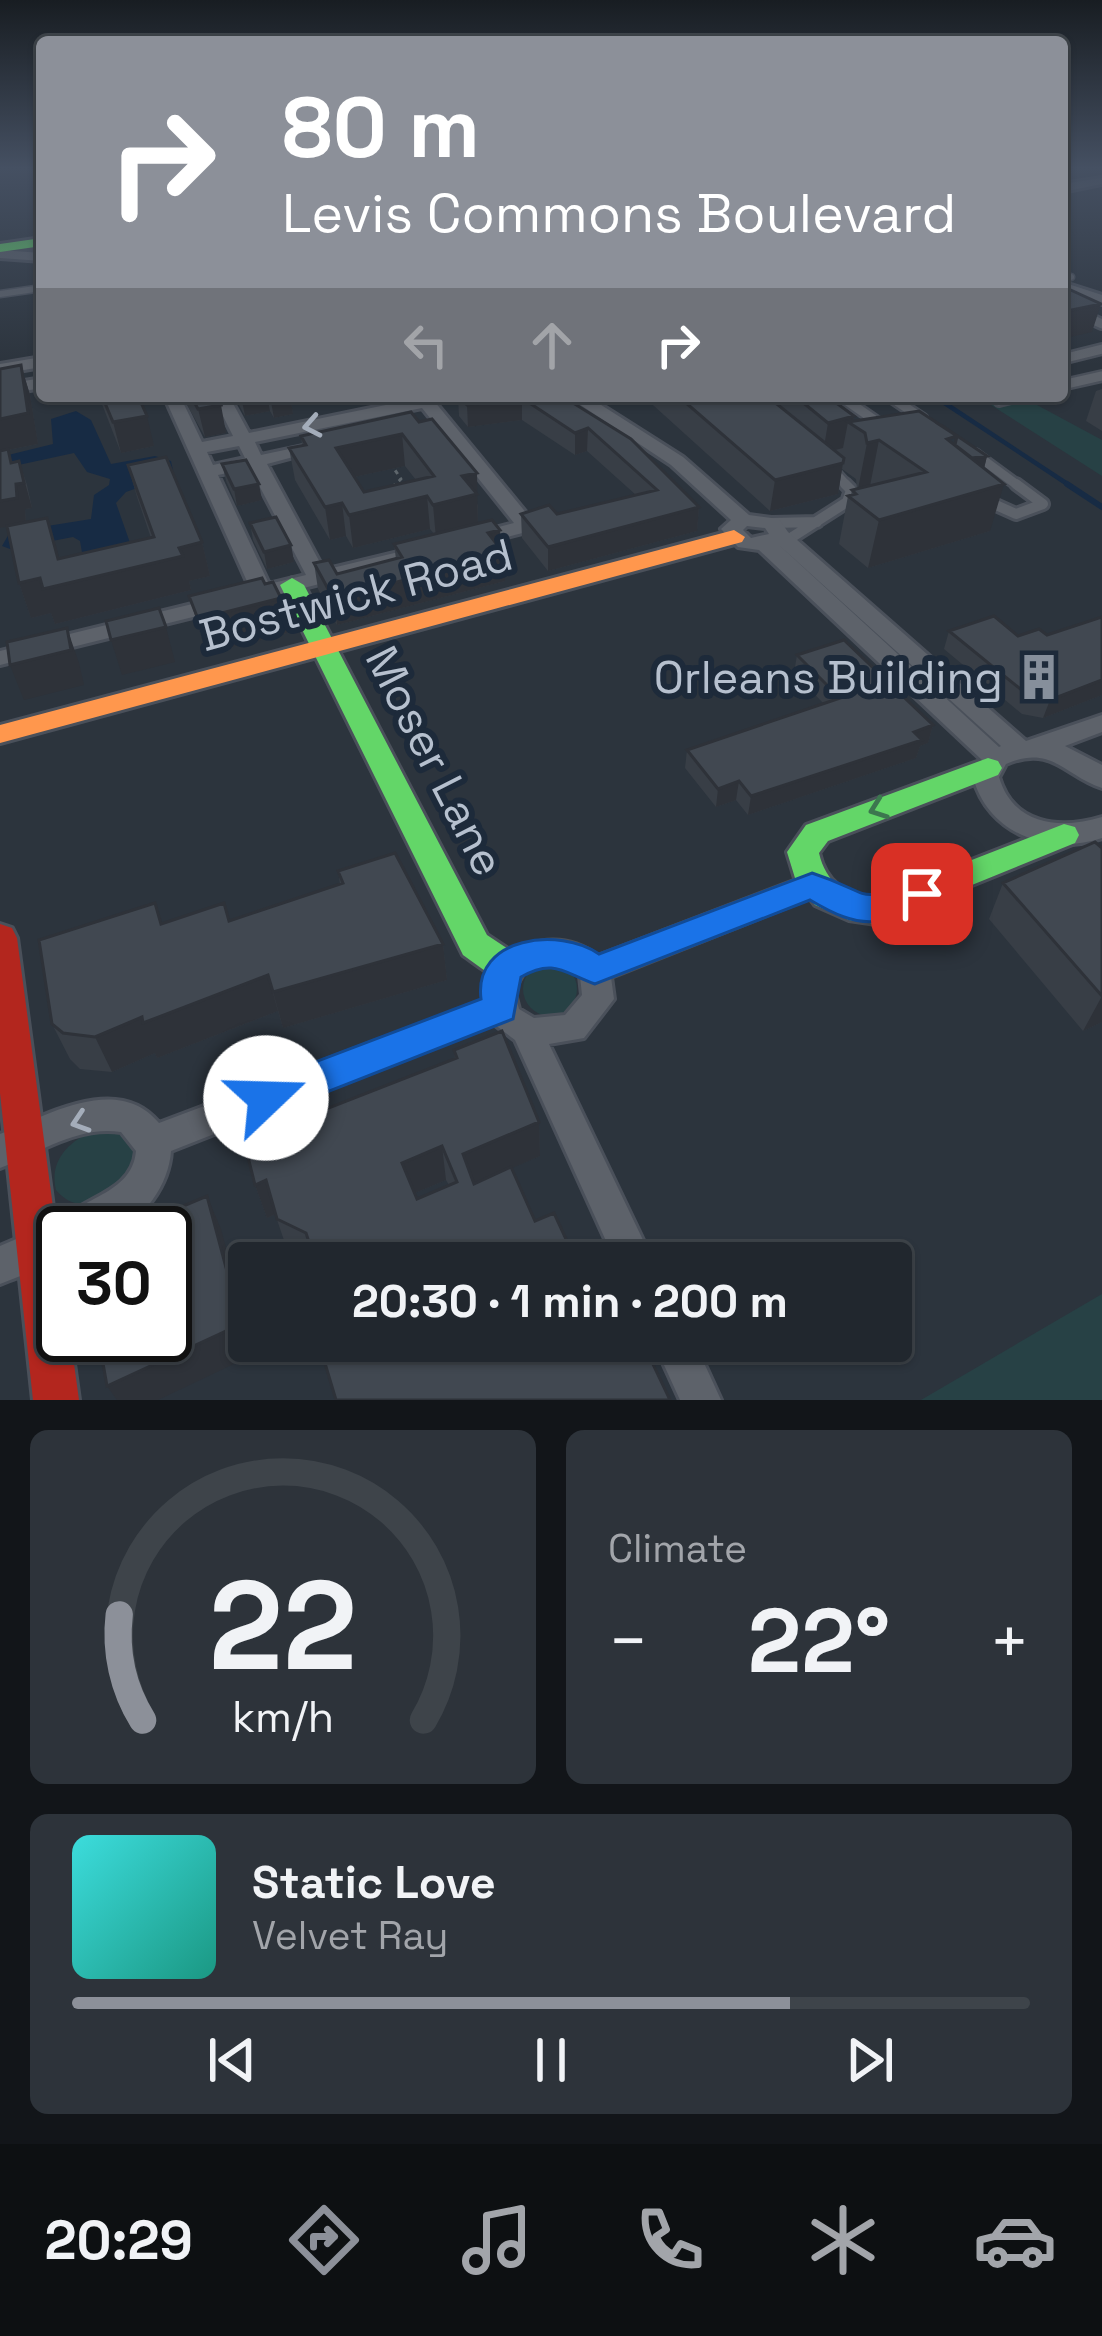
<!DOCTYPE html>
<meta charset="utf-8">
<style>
body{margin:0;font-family:"Space Grotesk",sans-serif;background:#2d333a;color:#f1f3f6;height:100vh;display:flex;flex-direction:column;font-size:45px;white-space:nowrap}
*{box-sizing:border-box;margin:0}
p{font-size:39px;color:#a2a5aa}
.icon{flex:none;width:66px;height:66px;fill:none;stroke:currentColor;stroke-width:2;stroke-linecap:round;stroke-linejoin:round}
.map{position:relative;height:1400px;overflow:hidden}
.sheet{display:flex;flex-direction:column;gap:30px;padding:30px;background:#121519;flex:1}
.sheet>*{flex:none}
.top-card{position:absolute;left:36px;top:36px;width:1032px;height:366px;border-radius:12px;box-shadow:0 3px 9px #0004,0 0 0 3px #3e444a;background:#8c9099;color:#fff;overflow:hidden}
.speed{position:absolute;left:36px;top:1206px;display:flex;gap:24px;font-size:60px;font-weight:700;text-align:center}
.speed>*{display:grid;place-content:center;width:156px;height:156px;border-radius:50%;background:#21272e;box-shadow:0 3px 9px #0004,0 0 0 3px #3e444a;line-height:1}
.speed .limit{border:6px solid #111;border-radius:18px;background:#fff;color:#111}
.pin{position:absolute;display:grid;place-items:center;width:102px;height:102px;color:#fff;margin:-51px;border-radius:24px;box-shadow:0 6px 18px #0006}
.me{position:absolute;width:132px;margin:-66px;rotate:69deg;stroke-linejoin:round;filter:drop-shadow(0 0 9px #0008)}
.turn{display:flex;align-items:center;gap:42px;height:252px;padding:0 48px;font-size:54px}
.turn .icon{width:156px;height:156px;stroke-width:2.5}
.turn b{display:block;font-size:84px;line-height:102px}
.lanes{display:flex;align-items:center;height:114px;padding:0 48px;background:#0003;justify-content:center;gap:60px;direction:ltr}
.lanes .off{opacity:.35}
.big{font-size:90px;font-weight:600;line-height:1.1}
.sheet .card{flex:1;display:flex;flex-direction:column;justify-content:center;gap:18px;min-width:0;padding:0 42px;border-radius:18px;background:#2d333a}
.sheet .dial{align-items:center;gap:0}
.dial svg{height:312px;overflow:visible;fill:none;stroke:#3e444a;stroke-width:7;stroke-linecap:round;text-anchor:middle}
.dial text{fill:#f1f3f6;stroke:none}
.song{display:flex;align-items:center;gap:36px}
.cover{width:144px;height:144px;border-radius:18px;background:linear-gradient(135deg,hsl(180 70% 55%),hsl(170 70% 35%))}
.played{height:12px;border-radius:6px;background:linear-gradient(90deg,#8c9099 75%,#3e444a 75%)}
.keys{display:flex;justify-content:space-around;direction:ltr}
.heat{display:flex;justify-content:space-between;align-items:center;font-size:66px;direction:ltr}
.sheet .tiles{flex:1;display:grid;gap:30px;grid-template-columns:1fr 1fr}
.card:last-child{grid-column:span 2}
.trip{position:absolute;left:228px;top:1242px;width:684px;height:120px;border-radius:12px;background:#21272e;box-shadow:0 3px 9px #0004,0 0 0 3px #3e444a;font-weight:600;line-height:120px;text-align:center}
.dock{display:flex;height:192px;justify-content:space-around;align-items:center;background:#0d1012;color:#a2a5aa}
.dock .icon{width:84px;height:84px}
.dock .on{color:#8c9099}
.dock b{font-size:54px;color:#f1f3f6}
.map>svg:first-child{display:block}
.green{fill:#274145}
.water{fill:#172b44}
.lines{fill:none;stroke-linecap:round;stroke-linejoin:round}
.stream-far1{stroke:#172b44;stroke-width:4.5}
.stream{stroke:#172b44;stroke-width:6}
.lane-far2-casing{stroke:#4a505a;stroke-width:9}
.lane-far1-casing{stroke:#4a505a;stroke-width:14}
.lane-casing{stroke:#4a505a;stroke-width:16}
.street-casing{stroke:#4a505a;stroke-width:6}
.fast-casing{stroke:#4a505a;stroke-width:6}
.slow-casing{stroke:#4a505a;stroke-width:6}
.jam-casing{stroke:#4a505a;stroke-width:6}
.path{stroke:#5e666c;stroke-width:3;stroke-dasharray:4.5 4.5;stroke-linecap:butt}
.lane-far2{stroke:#5d626a;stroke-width:6}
.lane-far1{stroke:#5d626a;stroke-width:9}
.lane{stroke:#5d626a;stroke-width:10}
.street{fill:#5d626a;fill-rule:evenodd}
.fast{fill:#63d668;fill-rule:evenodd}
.slow{fill:#ff974d;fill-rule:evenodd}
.jam{fill:#b3261e;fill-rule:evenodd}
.wall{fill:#383e46;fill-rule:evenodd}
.shaded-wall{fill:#2e3239}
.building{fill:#414851;stroke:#2e3239;stroke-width:3;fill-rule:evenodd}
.oneway{stroke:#a4adba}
.oneway2{stroke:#3c774f}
.route{fill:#1a73e8;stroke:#114b97;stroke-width:3}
.labels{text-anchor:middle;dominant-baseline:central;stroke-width:12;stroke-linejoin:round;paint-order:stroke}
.street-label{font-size:45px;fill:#b6c0ce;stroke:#1d2a3a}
.poi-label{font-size:45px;fill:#b6c0ce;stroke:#1d2a3a;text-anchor:end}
</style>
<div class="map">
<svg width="1102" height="1400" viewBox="0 0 1102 1400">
<rect width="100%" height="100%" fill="#2c343d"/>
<path class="green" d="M1024,398L1102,440V476L991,405Z
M523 989a27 27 0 1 1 54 0a27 27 0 1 1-54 0Z
M93,1131C185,1119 101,1245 56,1190C49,1161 68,1142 93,1131Z
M1102,1294V1400H921Z"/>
<path class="water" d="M76,411L91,420L111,464L155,456L171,461L174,475L126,492L116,503L135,557L84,564L80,541L73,537L10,549L2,546L10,532L91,519L94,495L109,485L110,479L87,472L74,453L0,469V457L53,444L51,419Z"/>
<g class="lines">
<path class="stream-far1" d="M934,396L1072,487"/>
<path class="stream" d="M1067,484L1102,507"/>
<defs>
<path id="lane-far2" d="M1062,280L1071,277
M0,294L42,288
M1062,306L1068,309"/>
<path id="lane-far1" d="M1062,306L1102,324
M1062,359L1102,349
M1062,385L1102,376
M840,396L883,426
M889,396L923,419
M999,401L1019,396
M975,454L1020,487
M829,466L848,487"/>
<path id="lane" d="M987,501L1016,514L1043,504L1016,484
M772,523L817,522
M786,541L847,502L851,490L845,484"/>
<path id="street" d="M1102,178V184L1062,192V184Z
M0,250L42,253V261L0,258Z
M1062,282L1102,295V304L1062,291Z
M42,357V367L0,374V364Z
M42,378V388L0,395V385Z
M164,396H180L202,442L233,436L213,396H229L249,433L415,399L413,396H430L537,526L534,530L468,547L461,545V537L514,523L422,408L255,442L261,455L322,442L331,447L267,464L324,570L411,549L421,555L418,559L276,595L254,597ZM239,446L245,458L213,465L207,452ZM250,468L306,575L269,584L218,475Z
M567,396H587L683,457L749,515L779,519L788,532L1026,741L1102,715V732L1065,746L1102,765V788C1065,776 1052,744 1006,764L999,777C1013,825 1060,830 1102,817V838C1049,856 988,834 973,777L982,760L759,550L738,547L721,529L731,520L671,465ZM747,526L765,528L769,534L751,538L743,530ZM779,545L1001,746L999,747Z
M225,596L236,602L233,607L0,665V651Z
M812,874L822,877L826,885L822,893L611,977L614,999L584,1038L549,1044L654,1263H616L515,1040L494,1024L171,1151C169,1184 144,1221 111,1232C98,1237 77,1233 63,1233C63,1265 29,1272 0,1284V1246L42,1228L54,1233C68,1197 132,1199 136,1151L121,1132C79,1125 38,1153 0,1168V1134C47,1115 118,1073 159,1123L485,1000L483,989L503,952C540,940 565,932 598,956ZM548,962L564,964L580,976L582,995L565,1015L534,1018L519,1009L514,990L525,970Z
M653,1341H694L721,1400H680Z"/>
<path id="fast" d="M42,238V246L0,252V244Z
M292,578L304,585L487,935L520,957L525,967L520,977C498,985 481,967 463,955L280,585Z
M988,758L998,761L1002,768L998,775L828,841L819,853C826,883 845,895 874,898L1064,824L1075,827L1079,835L1075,843L876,924L849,920L815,905L795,878L787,852L806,825Z"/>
<path id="slow" d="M734,530L745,537L742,542L0,743V725Z"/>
<path id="jam" d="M0,924L12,928L17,938L63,1282V1335H70L79,1400H33L0,1093Z"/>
</defs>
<use href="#lane-far2" class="lane-far2-casing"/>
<use href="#lane-far1" class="lane-far1-casing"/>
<use href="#lane" class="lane-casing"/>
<use href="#street" class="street-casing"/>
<use href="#fast" class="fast-casing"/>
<use href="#slow" class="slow-casing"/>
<use href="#jam" class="jam-casing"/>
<path class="path" d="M392,487L401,479L393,467"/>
<use href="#lane-far2" class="lane-far2"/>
<use href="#lane-far1" class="lane-far1"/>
<use href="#lane" class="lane"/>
<use href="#street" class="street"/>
<use href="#fast" class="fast"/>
<use href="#slow" class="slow"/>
<use href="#jam" class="jam"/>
</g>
<path class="wall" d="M21,365L30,395L38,444L8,450L12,463L19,461L27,485L32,508L25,509L26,522L60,558L151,538L137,497L128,465L202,542L210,576L189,581L191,590L55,624L51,613L31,618L19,583L7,526L0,528V369Z
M1102,389V431L1086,421L1096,391Z
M66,396H138L154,446L121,453L100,399L69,405Z
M182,396H217L226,433L205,437Z
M234,396H290L293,414L274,418L270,411L245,416Z
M444,396H540L543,399L553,396L699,507L697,531L548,571L522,538L521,514H557L636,495L587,451L575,455L522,420L468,427L459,416L458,398L446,400Z
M643,396H827L854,416L853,421L987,456L984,468L990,531L868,568L839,544L848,496L851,495L852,490L857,489L856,479L842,469L838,494L770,511Z
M419,422L478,505V523L500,530L501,550L505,555V581L337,625L318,589L314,563L337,574L396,559L394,544L434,534L430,529L353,548L346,536L330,540L295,480L289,448L302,445L301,436ZM405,466L416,480L364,492L354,477Z
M222,464L262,500L237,506L226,481Z
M250,523L291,545L294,562L267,569L253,540Z
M189,596L287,633L207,654Z
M1102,617V695L1043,718L1022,714L944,649L949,631L1018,636L1047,635Z
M797,655L933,725L928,743L920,746L916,758L748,815L736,800L716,807L685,768L687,750L824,704L794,673Z
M1102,848V1022L1083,1031L989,919L1003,883Z
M338,871L443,944L447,980L283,1028L278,1011L157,1058L155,1053L112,1072L80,1069L70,1059L52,1024L163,924L229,921L340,884Z
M454,1050L539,1122L540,1156L511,1168L535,1221L577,1263H312L288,1252L275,1214L267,1218L255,1185L455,1059ZM446,1180L449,1185L417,1199L415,1193Z"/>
<path class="shaded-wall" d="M1101,304L1092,332L1062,339V312Z
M21,365L30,395L38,444L8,450L16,473L19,461L32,508L25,509L26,523L0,528V419Z
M67,396H99L100,399L69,405Z
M241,396H267L270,411L245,416Z
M270,396H290L293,414L274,418Z
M357,396H377V398L357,401Z
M522,398V420L468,427L467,405Z
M221,405L226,433L205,437L198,409Z
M147,416L154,446L121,453L113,422Z
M854,416L853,424L848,422L843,448L823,453L828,423Z
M588,428L587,451L575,455V433Z
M402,434L405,466L340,480L336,448Z
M879,440L870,486L858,489L867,443Z
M987,456L983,473L969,458Z
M843,463L838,494L770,511L775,480Z
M477,473L478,527L436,538L433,505L462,476Z
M259,484L262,500L237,506L234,489Z
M1004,484L990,531L868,568L879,520Z
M427,496L430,529L353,548L349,515Z
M342,503L346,536L330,540L325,507Z
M699,507L697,531L548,571V547Z
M47,518L67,584L179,548L202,542L210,576L189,581L191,590L55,624L51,613L31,618L19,583L40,578L58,559Z
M500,530L501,555L488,533Z
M291,545L294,562L267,569L264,552Z
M505,555V581L337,625L333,598Z
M281,598L287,633L207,654L198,619Z
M166,627L175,662L122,675L111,640Z
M67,628L79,663L84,685L24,700L10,665Z
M1102,680V695L1043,718L1050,700Z
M933,725L928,743L920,746L916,758L748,815L751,796Z
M739,781L736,800L716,807L718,789Z
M443,944L447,980L283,1028L273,992Z
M268,975L278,1011L157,1058L155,1053L112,1072L95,1037L142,1017Z
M1102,996V1022L1083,1031Z
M539,1122L540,1156L466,1188L463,1154Z
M442,1146L446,1180L408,1196L402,1163Z
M266,1180L277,1213L267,1218L255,1185Z
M207,1196L221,1229L249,1334V1341H251L255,1354L158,1400H117L107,1386Z"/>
<path class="building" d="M1062,286L1101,304L1062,312Z
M21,365L28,413L0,419V369Z
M102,396H138L147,416L113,422Z
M191,396H217L221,405L198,409Z
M459,396H540L543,399L562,396L631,439L699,507L548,547L521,514L549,505L557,514L657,490L588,428L575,433L522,398L467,405Z
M678,396H767L844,458L843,463L775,480Z
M795,396H827L854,416L828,423Z
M919,411L957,436L947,439L1004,484L879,520L848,496L856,494L852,490L926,472L879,440L867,443L865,433L848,422Z
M411,412L419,422L432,419L477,473L462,476L477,494L433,505L427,496L349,515L342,503L325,507L289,448L306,445L301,436ZM402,434L434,476L364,492L336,448Z
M940,425H941L987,456L972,458L955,445L957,436Z
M8,449L11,463L19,461L24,483L16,484L17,498L0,501V451Z
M166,457L202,542L179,548L183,556L43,589L40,578L19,583L7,526L47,518L58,559L154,537L128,465Z
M246,460L259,484L234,489L222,464Z
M276,517L291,545L264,552L250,523Z
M492,520L500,530L488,533L505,555L333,598L314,563L329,560L337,574L402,557L394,544Z
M262,578L265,584L273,582L281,598L198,619L189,596Z
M159,608L166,627L111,640L106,621Z
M994,616L1018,636L1039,629L1047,635L1102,617V680L1050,700L1029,696L949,631Z
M67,628L71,650L10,665L7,642Z
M844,640L933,725L914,732L922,740L751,796L739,781L718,789L687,750L840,698L797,655Z
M1095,842L1102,848V996L1003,883Z
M395,853L443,944L273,992L268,975L143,1023L142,1017L95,1037L63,1033L52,1024L39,940L155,903L161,924L224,903L229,921L343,883L338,871Z
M502,1031L539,1122L463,1154L474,1184L511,1167L535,1221L554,1213L577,1263H316L306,1233L277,1219L266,1180L255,1185L244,1141L457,1058L454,1050ZM442,1146L457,1182L417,1199L402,1163Z
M207,1196L241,1324L107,1386L98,1335H165V1233H153L172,1225L169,1212Z
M327,1341H642L670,1400H336L321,1350L329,1347Z"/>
<defs><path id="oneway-chevron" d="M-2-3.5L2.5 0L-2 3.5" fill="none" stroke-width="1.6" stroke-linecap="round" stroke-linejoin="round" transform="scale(3)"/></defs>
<g class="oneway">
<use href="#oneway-chevron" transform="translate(312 426) rotate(169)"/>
<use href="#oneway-chevron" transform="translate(80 1122) rotate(162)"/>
</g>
<use class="oneway2" href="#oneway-chevron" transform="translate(878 809) rotate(160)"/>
<linearGradient id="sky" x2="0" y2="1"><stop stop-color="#181d22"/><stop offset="0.46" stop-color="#455062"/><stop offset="1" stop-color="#455062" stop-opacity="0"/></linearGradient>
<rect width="1102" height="365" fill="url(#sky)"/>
<path class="route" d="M812,873C877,894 849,905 922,881L938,894L933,903C878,926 862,931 810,900L595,984C564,973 554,958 521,977L513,1019L266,1116L252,1111L246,1098L252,1086L481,999C473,936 560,927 599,954Z"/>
<defs>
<symbol id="building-bare" viewBox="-9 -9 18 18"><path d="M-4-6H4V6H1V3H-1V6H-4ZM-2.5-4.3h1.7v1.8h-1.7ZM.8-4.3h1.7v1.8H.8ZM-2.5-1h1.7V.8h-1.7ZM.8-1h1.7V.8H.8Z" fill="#868f9b" stroke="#1d2a3a" stroke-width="2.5" paint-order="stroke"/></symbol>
</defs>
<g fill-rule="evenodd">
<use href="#building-bare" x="1006" y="644" width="66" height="66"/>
</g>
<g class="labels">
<g class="street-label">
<text transform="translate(356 595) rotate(-15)">Bostwick Road</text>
<text transform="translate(435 761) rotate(63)">Moser Lane</text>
</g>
<g class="poi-label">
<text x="1003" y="677">Orleans Building</text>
</g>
</g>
</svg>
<div class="speed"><div class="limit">30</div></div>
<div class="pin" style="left:922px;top:894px;background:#d93025"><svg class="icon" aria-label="arrive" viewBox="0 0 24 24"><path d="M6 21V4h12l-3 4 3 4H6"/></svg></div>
<svg class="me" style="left:266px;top:1098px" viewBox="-20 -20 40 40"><circle r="19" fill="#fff"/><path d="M0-13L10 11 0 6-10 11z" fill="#1a73e8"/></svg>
<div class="trip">20:30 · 1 min · 200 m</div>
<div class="top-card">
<div class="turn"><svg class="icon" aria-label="right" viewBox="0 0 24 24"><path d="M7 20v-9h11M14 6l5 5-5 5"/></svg><div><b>80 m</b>Levis Commons Boulevard</div></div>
<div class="lanes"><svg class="icon off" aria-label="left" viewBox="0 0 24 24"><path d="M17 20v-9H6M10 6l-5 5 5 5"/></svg><svg class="icon off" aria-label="ahead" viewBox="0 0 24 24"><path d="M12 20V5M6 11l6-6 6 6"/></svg><svg class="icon" aria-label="right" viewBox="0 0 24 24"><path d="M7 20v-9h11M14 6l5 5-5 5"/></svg></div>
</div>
</div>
<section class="sheet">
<div class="tiles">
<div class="card dial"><svg viewBox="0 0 100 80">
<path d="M14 69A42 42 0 1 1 86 69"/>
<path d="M14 69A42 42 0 0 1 8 42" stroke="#8c9099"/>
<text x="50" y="56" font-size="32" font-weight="700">22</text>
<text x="50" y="72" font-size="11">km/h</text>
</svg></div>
<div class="card"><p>Climate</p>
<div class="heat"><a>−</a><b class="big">22°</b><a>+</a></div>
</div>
<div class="card">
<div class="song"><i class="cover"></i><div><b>Static Love</b><p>Velvet Ray</p></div></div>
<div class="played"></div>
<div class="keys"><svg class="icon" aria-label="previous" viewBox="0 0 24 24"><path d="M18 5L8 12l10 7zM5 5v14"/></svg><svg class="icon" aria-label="pause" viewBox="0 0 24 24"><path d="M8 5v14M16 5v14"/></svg><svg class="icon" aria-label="next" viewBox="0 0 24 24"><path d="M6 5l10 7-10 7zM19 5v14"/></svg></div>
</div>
</div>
</section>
<nav class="dock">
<b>20:29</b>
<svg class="icon on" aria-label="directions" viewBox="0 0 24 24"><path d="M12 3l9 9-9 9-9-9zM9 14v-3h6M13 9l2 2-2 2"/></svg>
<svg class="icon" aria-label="music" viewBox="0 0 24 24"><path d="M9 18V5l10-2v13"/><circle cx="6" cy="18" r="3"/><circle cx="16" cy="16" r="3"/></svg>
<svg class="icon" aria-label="phone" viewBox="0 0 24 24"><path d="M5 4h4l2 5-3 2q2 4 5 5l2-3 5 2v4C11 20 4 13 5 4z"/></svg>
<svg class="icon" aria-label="climate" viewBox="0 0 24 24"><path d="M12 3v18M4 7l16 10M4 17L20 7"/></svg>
<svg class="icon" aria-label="car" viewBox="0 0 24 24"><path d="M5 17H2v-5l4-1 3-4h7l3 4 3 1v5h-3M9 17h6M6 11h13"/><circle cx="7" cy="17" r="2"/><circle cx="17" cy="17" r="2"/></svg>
</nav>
